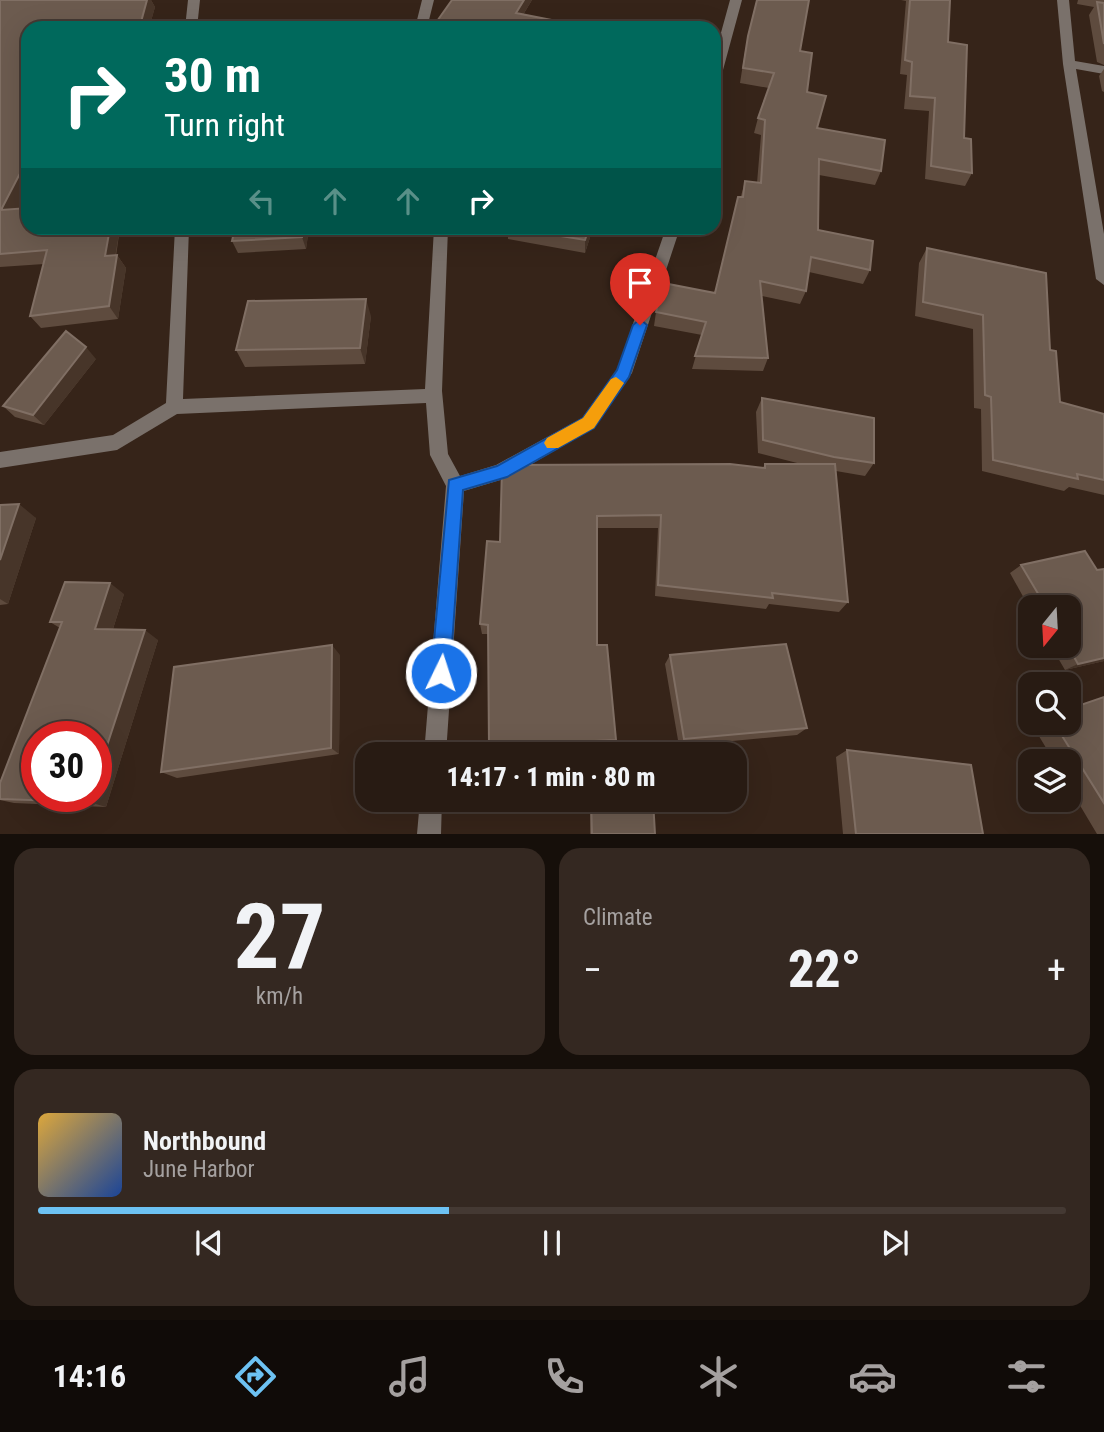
<!DOCTYPE html>
<meta charset="utf-8">
<style>
body{margin:0;font-family:"Roboto Condensed",sans-serif;background:#342821;color:#f1f3f6;height:100vh;display:flex;flex-direction:column;font-size:26px;white-space:nowrap}
*{box-sizing:border-box;margin:0}
p{font-size:23px;color:#a5a1a0}
.icon{flex:none;width:38px;height:38px;fill:none;stroke:currentColor;stroke-width:2;stroke-linecap:round;stroke-linejoin:round}
.map{position:relative;height:834px;overflow:hidden}
.side{display:flex;flex-direction:column;gap:14px;padding:14px;background:#160f0a;flex:1}
.side>*{flex:none}
.banner{position:absolute;left:21px;top:21px;width:700px;height:214px;border-radius:21px;box-shadow:0 7px 28px #0002,0 0 0 2px #443933;background:#00695c;color:#fff;overflow:hidden}
.needle{width:46px;rotate:198deg}
.controls{position:absolute;left:1018px;top:595px;display:grid;gap:14px}
.controls a{display:grid;place-items:center;width:63px;height:63px;border-radius:14px;background:#281b13;box-shadow:0 7px 28px #0002,0 0 0 2px #443933;font-size:35px}
.speed{position:absolute;left:21px;top:721px;display:flex;gap:14px;font-size:35px;font-weight:700;text-align:center}
.speed>*{display:grid;place-content:center;width:91px;height:91px;border-radius:50%;background:#281b13;box-shadow:0 7px 28px #0002,0 0 0 2px #443933;line-height:1}
.speed .limit{border:10px solid #d22;background:#fff;color:#111}
.pin{position:absolute;display:grid;place-items:center;width:60px;height:60px;color:#fff;margin:-72px -30px;border-radius:50% 50% 50% 0;rotate:-45deg;box-shadow:0 0 7px #0007}
.pin .icon{rotate:45deg}
.me{position:absolute;width:77px;margin:-38px;rotate:4deg;stroke-linejoin:round;filter:drop-shadow(0 0 5px #0008)}
.turn{display:flex;align-items:center;gap:24px;height:147px;padding:0 28px;font-size:32px}
.turn .icon{width:91px;height:91px;stroke-width:2.5}
.turn b{display:block;font-size:49px;line-height:60px}
.lanes{display:flex;align-items:center;height:66px;padding:0 28px;background:#0003;justify-content:center;gap:35px;direction:ltr}
.lanes .off{opacity:.35}
.big{font-size:52px;font-weight:800;line-height:1.1}
.side .tile{flex:1;display:flex;flex-direction:column;justify-content:center;gap:10px;min-width:0;padding:0 24px;border-radius:21px;background:#342821}
.side .dial{align-items:center;gap:0}
.dial b{font-size:91px;line-height:1}
.song{display:flex;align-items:center;gap:21px}
.cover{width:84px;height:84px;border-radius:10px;background:linear-gradient(135deg,hsl(40 70% 55%),hsl(220 70% 35%))}
.played{height:7px;border-radius:4px;background:linear-gradient(90deg,#6dc2f3 40%,#443933 40%)}
.keys{display:flex;justify-content:space-around;direction:ltr}
.heat{display:flex;justify-content:space-between;align-items:center;font-size:38px;direction:ltr}
.side .tiles{flex:1;display:grid;gap:14px;grid-template-columns:1fr 1fr}
.tile:last-child{grid-column:span 2}
.trip{position:absolute;left:355px;top:742px;width:392px;height:70px;border-radius:21px;background:#281b13;box-shadow:0 7px 28px #0002,0 0 0 2px #443933;font-weight:800;line-height:70px;text-align:center}
.tabs{display:flex;height:112px;justify-content:space-around;align-items:center;background:#100b08;color:#a5a1a0}
.tabs .icon{width:49px;height:49px}
.tabs .selected{color:#6dc2f3}
.tabs b{font-size:32px;color:#f1f3f6}
.map>svg:first-child{display:block}
.lines{fill:none;stroke-linecap:round;stroke-linejoin:round}
.minor{fill:#7a716b;fill-rule:evenodd}
.wall{fill:#5e4b3e}
.shaded-wall{fill:#473529}
.building{fill:#6c5b4f;stroke:#806f64;stroke-width:2}
.route{fill:#1a73e8;stroke:#114b97;stroke-width:2}
.slow{fill:#f59e0b}
</style>
<div class="map">
<svg width="1104" height="834" viewBox="0 0 1104 834">
<rect width="100%" height="100%" fill="#362419"/>
<g class="lines">
<path class="minor" d="M188,0H200L197,28H185Z
M422,0H434L427,28H415Z
M730,0H742L720,81L714,85V58Z
M1057,0H1069L1075,61L1104,66V74L1076,69L1104,234V285L1096,279L1063,64Z
M175,228H189L183,399L425,389L434,228H448L442,391L448,454L460,476L496,465L582,418L617,370L666,228H680L632,373L594,428L507,478L464,491L446,754H424L446,486L430,455L426,403L177,414L117,450L0,468V452L113,435L166,403Z
M420,800H442L441,834H417Z"/>
</g>
<path class="wall" d="M0,0H151L155,7L149,28H28V190L18,209L28,228H120L116,256L117,255L126,268L118,319L41,328L30,316L44,264L0,267Z
M452,0H532L523,15L572,28H435V24Z
M757,0L800,51L807,92L817,128L881,171L875,185L819,175L818,230L870,270L863,284L809,272L806,291L800,304L762,296L768,358L763,371L692,369L702,335L654,326L656,312L715,293L745,181L757,183L761,135L754,133L758,118L769,88L740,83L745,51Z
M901,0H950L948,42L964,138L972,173L965,186L925,179L929,111L904,109L907,75L900,74L906,1Z
M1078,0H1104V65L1097,62L1089,15L1094,7L1077,4Z
M1104,69V92L1102,91L1099,76Z
M235,228H309L306,249L238,253L232,241Z
M508,228H593L585,253L508,239Z
M927,248L1050,350L1060,402L1104,430V495L1069,487L1064,491L982,471L981,409L974,408L973,329L915,316L919,263Z
M371,316L365,364L245,367L236,350Z
M96,359L44,425L15,417L3,406Z
M762,398L874,463L865,476L836,471L848,602L839,612L769,604L766,609L655,596L658,528H597V645L616,740L614,747L491,753L489,746L488,634H482L480,624L500,542L763,468L765,464H801L758,453L756,412Z
M0,505L36,518L8,604L0,605Z
M1021,565L1097,570L1104,569V661L1065,670L1051,646H1069V607H1031V611L1010,573Z
M124,594L113,629L158,640L106,807L14,803L0,800V783L60,628L50,622Z
M340,655L339,754L177,778L161,772Z
M670,655L807,728L797,735L679,746L665,664Z
M1104,697V834H1097L1069,787V761H1054L1031,723H1069Z
M847,750L983,834H843L836,757Z
M590,800H653L655,834H590Z"/>
<path class="shaded-wall" d="M147,0H151L155,7L149,28H143L141,22Z
M524,0H532L516,26V13Z
M28,158V190L11,223L1,210Z
M110,228H120L113,269L105,256Z
M303,228H309L306,249L302,237Z
M589,228H593L585,253V240Z
M117,255L126,268L118,319L109,306Z
M366,299L371,316L365,364L360,348Z
M86,347L96,359L44,425L33,415Z
M19,504L36,518L8,604L0,599V560Z
M110,583L124,594L110,638L95,629Z
M145,630L158,640L106,807L89,802L91,796H96V779Z
M332,645L340,655L339,754L331,748Z
M1104,658V661L1065,670L1078,664Z"/>
<path class="building" d="M0,0H147L141,22L128,23L127,28H28V158L1,210L28,208V228H110L105,256L117,255L109,306L30,316L47,250L0,254Z
M452,0H524L516,13L572,24L570,28H572H459L435,24Z
M757,0H809L800,51L812,53L807,92L826,96L817,128L885,140L881,171L819,159L818,230L873,241L870,270L811,257L806,291L760,281L768,358L695,356L706,322L656,312L663,283L715,293L738,197H743L745,181L761,183L765,120L758,118L774,73L743,68L748,36Z
M910,0H950L948,42L967,45L964,138L971,139L972,173L931,166L935,98L910,96L912,62L905,60Z
M1097,2L1104,3V44Z
M235,228H303L302,237L232,241Z
M511,228H589L585,240Z
M927,248L1046,273L1050,350L1056,351L1060,402L1104,414V480L1077,474L1078,479L993,460L991,397L985,395L983,315L923,302Z
M366,299L360,348L236,350L248,301Z
M66,331L86,347L33,415L3,406Z
M762,398L874,418V463L834,457L763,440Z
M730,464L765,468V464H835L848,602L772,593L773,598L658,585L661,515L597,516V645H607L616,740L489,746L488,625L480,624L487,541L500,542L502,468L509,465Z
M19,504L0,560V505Z
M1085,551L1097,570L1104,569V658L1078,664L1068,646H1069V607H1046L1021,565Z
M65,582L110,583L95,629L145,630L96,779V737H37V796H91L89,802L0,799V783L62,622H50Z
M786,644L807,728L684,739L670,655Z
M332,645L331,748L161,772L174,667Z
M1104,697V803L1054,723H1069V709Z
M847,750L971,765L983,834H856Z
M591,800H653L655,834H592Z"/>
<path class="route" d="M640,319L647,325L629,377L594,428L507,477L463,490L450,673L447,680L441,683L434,680L431,673L449,480L497,466L583,418L617,370L633,325Z"/>
<path class="slow" d="M616,377L624,383L594,428L558,448H547L544,443L547,438L583,418L611,379Z"/>
</svg>
<div class="controls">
<a><svg class="needle" viewBox="-14 -14 28 28"><path d="M0-13l5 13h-10z" fill="#e53935"/><path d="M0 13l5-13h-10z" fill="#a5a1a0"/></svg></a>
<a><svg class="icon" aria-label="search" viewBox="0 0 24 24"><circle cx="10" cy="10" r="6"/><path d="M15 15l6 6"/></svg></a>
<a><svg class="icon" aria-label="layers" viewBox="0 0 24 24"><path d="M12 4l9 5-9 5-9-5zM3 14l9 5 9-5"/></svg></a>
</div>
<div class="speed"><div class="limit">30</div></div>
<div class="pin" style="left:640px;top:325px;background:#d93025"><svg class="icon" aria-label="arrive" viewBox="0 0 24 24"><path d="M6 21V4h12l-3 4 3 4H6"/></svg></div>
<svg class="me" style="left:441px;top:673px" viewBox="-20 -20 40 40"><circle r="17" fill="#1a73e8" stroke="#fff" stroke-width="3"/><path d="M0-11L8 9 0 5-8 9z" fill="#fff"/></svg>
<div class="trip">14:17 · 1 min · 80 m</div>
<div class="banner">
<div class="turn"><svg class="icon" aria-label="right" viewBox="0 0 24 24"><path d="M7 20v-9h11M14 6l5 5-5 5"/></svg><div><b>30 m</b>Turn right</div></div>
<div class="lanes"><svg class="icon off" aria-label="left" viewBox="0 0 24 24"><path d="M17 20v-9H6M10 6l-5 5 5 5"/></svg><svg class="icon off" aria-label="ahead" viewBox="0 0 24 24"><path d="M12 20V5M6 11l6-6 6 6"/></svg><svg class="icon off" aria-label="ahead" viewBox="0 0 24 24"><path d="M12 20V5M6 11l6-6 6 6"/></svg><svg class="icon" aria-label="right" viewBox="0 0 24 24"><path d="M7 20v-9h11M14 6l5 5-5 5"/></svg></div>
</div>
</div>
<section class="side">
<div class="tiles">
<div class="tile dial"><b>27</b><p>km/h</p></div>
<div class="tile"><p>Climate</p>
<div class="heat"><a>−</a><b class="big">22°</b><a>+</a></div>
</div>
<div class="tile">
<div class="song"><i class="cover"></i><div><b>Northbound</b><p>June Harbor</p></div></div>
<div class="played"></div>
<div class="keys"><svg class="icon" aria-label="previous" viewBox="0 0 24 24"><path d="M18 5L8 12l10 7zM5 5v14"/></svg><svg class="icon" aria-label="pause" viewBox="0 0 24 24"><path d="M8 5v14M16 5v14"/></svg><svg class="icon" aria-label="next" viewBox="0 0 24 24"><path d="M6 5l10 7-10 7zM19 5v14"/></svg></div>
</div>
</div>
</section>
<nav class="tabs">
<b>14:16</b>
<svg class="icon selected" aria-label="directions" viewBox="0 0 24 24"><path d="M12 3l9 9-9 9-9-9zM9 14v-3h6M13 9l2 2-2 2"/></svg>
<svg class="icon" aria-label="music" viewBox="0 0 24 24"><path d="M9 18V5l10-2v13"/><circle cx="6" cy="18" r="3"/><circle cx="16" cy="16" r="3"/></svg>
<svg class="icon" aria-label="phone" viewBox="0 0 24 24"><path d="M5 4h4l2 5-3 2q2 4 5 5l2-3 5 2v4C11 20 4 13 5 4z"/></svg>
<svg class="icon" aria-label="climate" viewBox="0 0 24 24"><path d="M12 3v18M4 7l16 10M4 17L20 7"/></svg>
<svg class="icon" aria-label="car" viewBox="0 0 24 24"><path d="M5 17H2v-5l4-1 3-4h7l3 4 3 1v5h-3M9 17h6M6 11h13"/><circle cx="7" cy="17" r="2"/><circle cx="17" cy="17" r="2"/></svg>
<svg class="icon" aria-label="filters" viewBox="0 0 24 24"><path d="M4 7h16M4 17h16"/><circle cx="9" cy="7" r="2"/><circle cx="15" cy="17" r="2"/></svg>
</nav>
